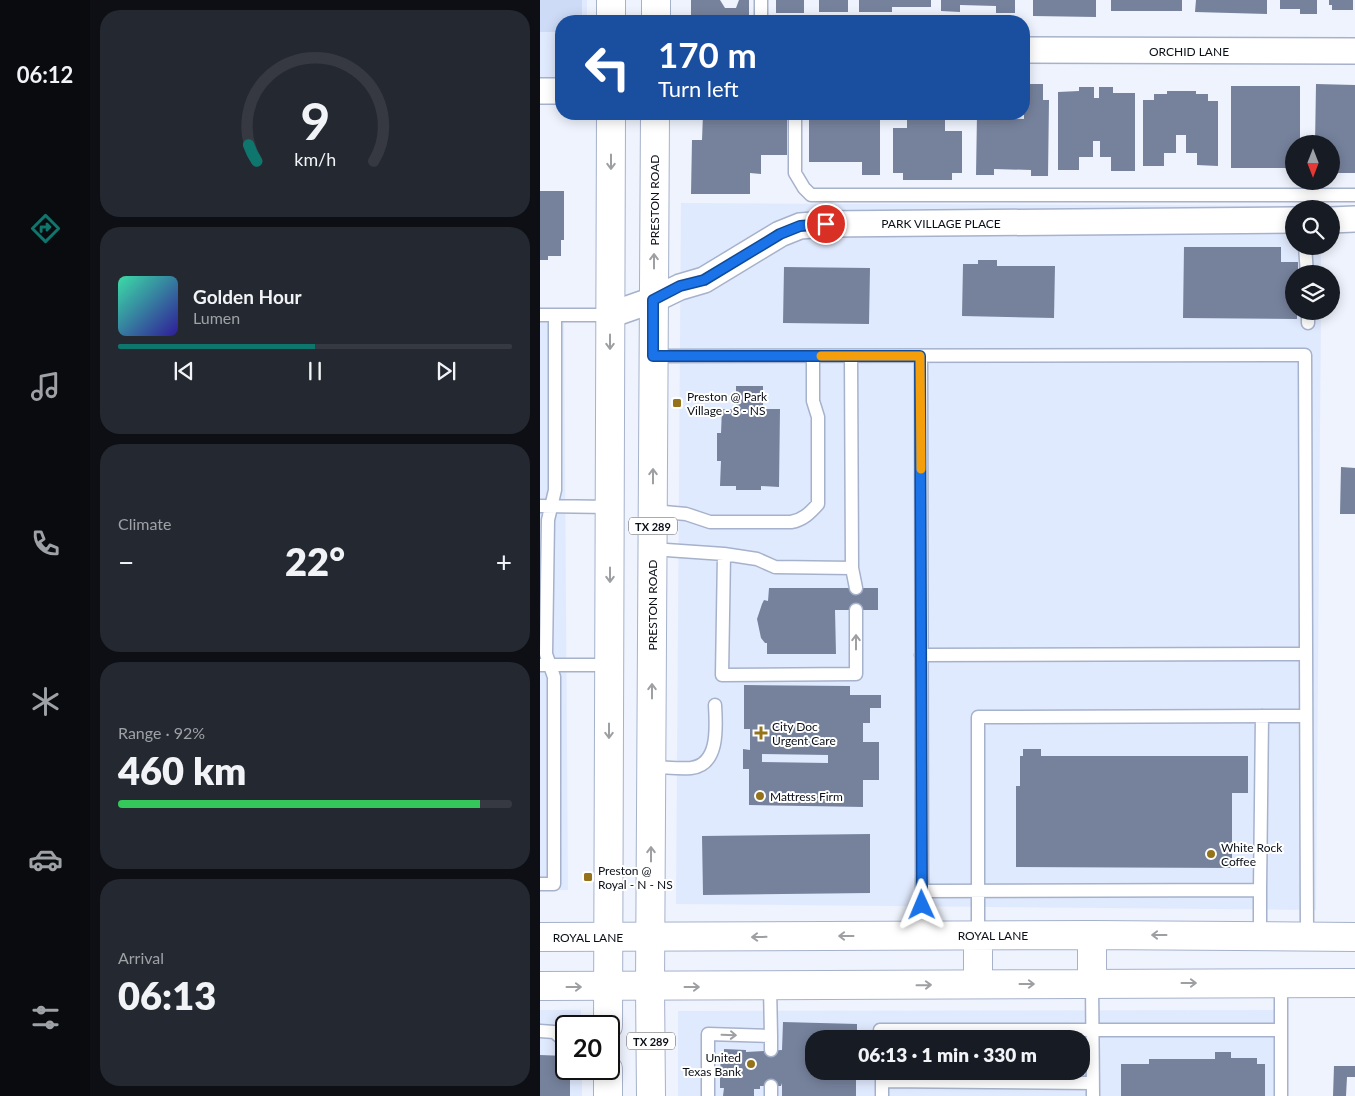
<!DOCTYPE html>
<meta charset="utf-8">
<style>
body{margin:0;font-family:Lato,sans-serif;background:#242831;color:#f1f3f6;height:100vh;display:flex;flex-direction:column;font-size:19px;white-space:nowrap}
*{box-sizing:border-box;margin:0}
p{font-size:16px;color:#9ea1a6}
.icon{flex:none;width:28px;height:28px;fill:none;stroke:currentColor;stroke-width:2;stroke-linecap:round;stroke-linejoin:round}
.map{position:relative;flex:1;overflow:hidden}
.drawer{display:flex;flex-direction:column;gap:10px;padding:10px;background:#0d0f14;width:450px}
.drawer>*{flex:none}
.top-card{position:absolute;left:15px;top:15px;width:475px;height:105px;border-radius:20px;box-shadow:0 2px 12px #0003;background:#1a4fa0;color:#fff;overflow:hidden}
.needle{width:32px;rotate:180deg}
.buttons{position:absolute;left:745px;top:135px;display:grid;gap:10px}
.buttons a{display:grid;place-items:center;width:55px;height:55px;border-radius:50%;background:#171b24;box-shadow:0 2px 12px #0003;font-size:25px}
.speed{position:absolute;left:15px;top:1015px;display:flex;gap:10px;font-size:25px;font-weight:700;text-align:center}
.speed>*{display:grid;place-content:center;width:65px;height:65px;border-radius:50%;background:#171b24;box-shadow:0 2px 12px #0003;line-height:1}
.speed .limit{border:2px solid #111;border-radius:8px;background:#fff;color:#111}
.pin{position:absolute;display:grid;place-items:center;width:42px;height:42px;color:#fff;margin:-21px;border:2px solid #fff;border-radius:50%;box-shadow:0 1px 5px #0007}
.me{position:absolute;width:55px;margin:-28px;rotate:359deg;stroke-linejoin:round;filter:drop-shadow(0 0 4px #0008)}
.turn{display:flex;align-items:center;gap:18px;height:105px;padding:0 20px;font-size:22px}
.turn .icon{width:65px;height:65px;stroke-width:2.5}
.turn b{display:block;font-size:35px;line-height:42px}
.big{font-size:38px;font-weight:800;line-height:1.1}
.drawer .card{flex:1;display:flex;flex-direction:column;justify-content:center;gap:8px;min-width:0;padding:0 18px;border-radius:20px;background:#242831}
.drawer .dial{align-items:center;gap:0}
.dial svg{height:130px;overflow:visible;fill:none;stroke:#363941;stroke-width:7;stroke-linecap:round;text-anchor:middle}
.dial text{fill:#f1f3f6;stroke:none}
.song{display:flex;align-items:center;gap:15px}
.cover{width:60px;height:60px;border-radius:8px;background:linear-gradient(135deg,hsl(160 70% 55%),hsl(250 70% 35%))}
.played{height:5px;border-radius:2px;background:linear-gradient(90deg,#0f766e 50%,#363941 50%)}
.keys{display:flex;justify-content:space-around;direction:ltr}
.heat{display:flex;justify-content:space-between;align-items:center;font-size:28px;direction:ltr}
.charge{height:8px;border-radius:4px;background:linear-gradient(90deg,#34c759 92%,#363941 0)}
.trip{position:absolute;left:265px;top:1030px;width:285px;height:50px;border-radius:20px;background:#171b24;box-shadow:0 2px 12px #0003;font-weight:800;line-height:50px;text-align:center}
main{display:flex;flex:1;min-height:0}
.dock{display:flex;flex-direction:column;width:90px;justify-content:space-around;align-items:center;background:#090b0e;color:#9ea1a6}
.dock .icon{width:35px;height:35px}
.dock .active{color:#0f766e}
.dock b{font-size:22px;color:#f1f3f6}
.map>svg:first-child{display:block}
.built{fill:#e0eafe;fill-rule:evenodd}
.green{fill:#cedbf7}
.building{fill:#76829c;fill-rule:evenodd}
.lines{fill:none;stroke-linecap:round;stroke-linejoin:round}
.lane-casing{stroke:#a6b2cb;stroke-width:15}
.street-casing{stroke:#a6b2cb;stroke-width:28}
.secondary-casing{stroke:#a6b2cb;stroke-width:30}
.primary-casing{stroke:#a6b2cb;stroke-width:30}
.lane{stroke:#fff;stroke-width:12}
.street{stroke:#fff;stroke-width:25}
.secondary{stroke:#fff;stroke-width:28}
.primary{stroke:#fff;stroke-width:28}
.oneway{stroke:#9d9fa2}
.route-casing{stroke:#114b97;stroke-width:12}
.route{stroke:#1a73e8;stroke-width:9}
.slow{stroke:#f59e0b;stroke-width:9}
.poi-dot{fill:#95731b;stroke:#fff;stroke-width:2}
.labels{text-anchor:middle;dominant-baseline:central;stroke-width:4;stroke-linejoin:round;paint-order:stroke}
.shield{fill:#fff;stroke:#54565d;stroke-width:1}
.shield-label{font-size:11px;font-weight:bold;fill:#0a0e17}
.street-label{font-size:12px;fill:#0a0e17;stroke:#fff}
.poi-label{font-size:12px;fill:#0a0e17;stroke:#fff;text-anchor:start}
</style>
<main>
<nav class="dock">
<b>06:12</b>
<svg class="icon active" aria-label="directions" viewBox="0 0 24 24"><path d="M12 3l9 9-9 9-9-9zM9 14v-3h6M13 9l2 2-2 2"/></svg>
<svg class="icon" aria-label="music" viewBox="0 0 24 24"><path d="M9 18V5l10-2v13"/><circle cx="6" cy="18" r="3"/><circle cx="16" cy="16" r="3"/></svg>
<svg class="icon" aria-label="phone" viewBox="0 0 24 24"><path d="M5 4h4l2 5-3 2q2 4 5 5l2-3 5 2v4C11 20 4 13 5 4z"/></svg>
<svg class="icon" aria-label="climate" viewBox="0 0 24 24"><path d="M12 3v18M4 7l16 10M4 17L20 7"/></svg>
<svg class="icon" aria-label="car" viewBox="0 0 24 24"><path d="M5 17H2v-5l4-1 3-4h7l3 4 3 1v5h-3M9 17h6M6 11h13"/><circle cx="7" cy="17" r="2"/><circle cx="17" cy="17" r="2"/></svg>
<svg class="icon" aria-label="filters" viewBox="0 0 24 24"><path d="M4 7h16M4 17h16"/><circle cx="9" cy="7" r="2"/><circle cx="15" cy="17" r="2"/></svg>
</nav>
<section class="drawer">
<div class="card dial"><svg viewBox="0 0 100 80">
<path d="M14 69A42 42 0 1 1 86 69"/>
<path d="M14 69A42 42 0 0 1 9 59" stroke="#0f766e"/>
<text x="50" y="56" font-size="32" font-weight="700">9</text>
<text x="50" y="72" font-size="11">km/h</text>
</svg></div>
<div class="card">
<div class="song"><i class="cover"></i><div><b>Golden Hour</b><p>Lumen</p></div></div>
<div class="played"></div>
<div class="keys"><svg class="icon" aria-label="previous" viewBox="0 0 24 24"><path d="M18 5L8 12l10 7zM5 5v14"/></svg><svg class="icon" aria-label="pause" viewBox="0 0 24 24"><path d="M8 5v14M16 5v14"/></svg><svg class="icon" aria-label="next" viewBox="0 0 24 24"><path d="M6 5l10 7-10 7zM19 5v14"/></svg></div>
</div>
<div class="card"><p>Climate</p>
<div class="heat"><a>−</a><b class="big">22°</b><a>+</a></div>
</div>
<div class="card"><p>Range · 92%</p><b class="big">460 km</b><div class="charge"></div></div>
<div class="card"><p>Arrival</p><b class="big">06:13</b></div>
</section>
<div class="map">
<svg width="815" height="1096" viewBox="0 0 815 1096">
<rect width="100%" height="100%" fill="#eef3fd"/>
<path class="built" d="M0,0H47V21H21V79H0Z
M141,203L780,206L781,209H754V246H781V274H754V311H781L776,910L136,904Z
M0,316H24L28,890H0Z
M0,1010H41V1026H26V1069H42V1096H0Z
M738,1010V1096H138V1011ZM274,1039H541V1071H274Z"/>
<path class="green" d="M0,0H42V21H21V32H0Z"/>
<path class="building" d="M151,0H180L185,8H196L199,0H209V21H151Z
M236,0H264V13H236Z
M279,0H308V12H279Z
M319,0H391V7H352V12H319Z
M401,0H475V13H456V6L420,5V12L401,11Z
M493,0H556V17L493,16Z
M571,0H642V11H571Z
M656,0H727V14L655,12Z
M740,0H777V14H760V9H740Z
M789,0H813V10H792V5H789Z
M484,84H503V100H509L508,176H491V170L454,169V175H436L437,114H459V118L484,119Z
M776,84L815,85V173H791V144H775Z
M691,86H760V144H754V168H691Z
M539,87H554V98H559V87H573V93H595V171H571V157H560V141H553V157H539V170H518V92L539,91Z
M627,91H656V94H668V101H678V166L657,165V153H646V135H636V153H624V166H603V100H614V94H627Z
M163,114H247V155H221V174L210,173V194H151L152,140H162Z
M269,114H340V175H322V162H269Z
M363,114H405V131H422V173H412V180H363V173H353V128H367V115H363Z
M0,191H24V240H21V256H8V260H0Z
M644,247H741V262H758V274H754V311H757V319L643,318Z
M438,260H457V266H515L514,318L422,316L423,264H438Z
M244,267L330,268L329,324L243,323Z
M196,386H223V409H240L239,487L221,486V490H196V486H180L181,461H177V433H181L182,409H196Z
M801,467L815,468V514H800Z
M229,588H338V610H295L296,654H227V643H225L221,638L217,619L222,604L224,600L228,601Z
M204,685L310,686V695H341V708H330V723H323V742H339V780H323V807L209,805V769H203V749L210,750V729H204ZM222,754L288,755V763L222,762Z
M483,749H501V756H708V793H692V868L476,867V786H480V756H483Z
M330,834V893L163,895L162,836Z
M243,1022L317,1024V1039H274V1071H316V1096H242V1083L241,1086H220V1089H214V1096H183L184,1088H180V1073L181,1055H184V1049L206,1050V1052L242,1050Z
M675,1052H691V1058H717V1064H725V1096H581V1064H609V1059H675Z
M0,1055L26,1056V1069H30V1096H0Z
M794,1066H815V1077H807L806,1096H793Z"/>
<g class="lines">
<defs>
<path id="lane" d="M221,21V0
M255,114V173L264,188L271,195H815
M765,246L767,274
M768,311V323
M0,315H70
M113,356L765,355L767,936
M381,356L382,891
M0,506L70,507
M113,511L146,514L170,522H251C263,520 270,513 278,504V417L273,401V356
M112,549L184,554L217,559L235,567L312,568L311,356
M184,554L182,675L316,674V610
M312,568L316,588
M381,655L766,654
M0,665H69
M112,767C124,767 138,769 151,768C180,765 176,725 175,705
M0,884H14V677L6,654L8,520L15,490V315
M720,890L722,716
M438,935V717L766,716
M382,936V891L720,890V936
M552,983L553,1096
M0,1031L14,1032L26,1042
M231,1036V1050
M341,1039L340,1030H741
M343,1081L553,1083
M231,1086V1096
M168,1096V1034L231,1036L230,986
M342,1096V1071
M741,1096V983"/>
<path id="street" d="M484,50L815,51
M0,91H21
M791,220L815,219
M70,315L113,300L140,287L164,280L240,234L260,226L286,224L754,220"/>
<path id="secondary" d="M552,935V983
M0,937L552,935L815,937
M438,984V935
M0,986L815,983"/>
<path id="primary" d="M116,0V21
M71,21V0
M68,1026L71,114
M68,1069V1096
M111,1096L110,987L115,114"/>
</defs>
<use href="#lane" class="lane-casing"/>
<use href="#street" class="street-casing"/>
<use href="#secondary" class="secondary-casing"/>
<use href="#primary" class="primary-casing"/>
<use href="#lane" class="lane"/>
<use href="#street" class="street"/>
<use href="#secondary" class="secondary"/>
<use href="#primary" class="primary"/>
</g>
<defs><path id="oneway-shaft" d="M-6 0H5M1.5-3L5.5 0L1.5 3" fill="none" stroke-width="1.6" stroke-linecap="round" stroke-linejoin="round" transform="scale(1.25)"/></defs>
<g class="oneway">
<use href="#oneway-shaft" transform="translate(71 162) rotate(90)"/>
<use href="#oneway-shaft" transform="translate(114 261) rotate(-90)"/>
<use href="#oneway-shaft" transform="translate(70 342) rotate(90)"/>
<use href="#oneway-shaft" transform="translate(113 476) rotate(-90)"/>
<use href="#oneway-shaft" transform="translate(70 575) rotate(90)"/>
<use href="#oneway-shaft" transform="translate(316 642) rotate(-90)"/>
<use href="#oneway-shaft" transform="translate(112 691) rotate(-90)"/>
<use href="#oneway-shaft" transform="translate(69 731) rotate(90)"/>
<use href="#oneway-shaft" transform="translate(111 854) rotate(-90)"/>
<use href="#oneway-shaft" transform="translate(619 935) rotate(-180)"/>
<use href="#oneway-shaft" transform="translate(306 936) rotate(180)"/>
<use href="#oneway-shaft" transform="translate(219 937) rotate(179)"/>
<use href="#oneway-shaft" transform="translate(649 983)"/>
<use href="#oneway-shaft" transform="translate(487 984)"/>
<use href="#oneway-shaft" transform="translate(384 985) rotate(-1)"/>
<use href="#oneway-shaft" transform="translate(34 987)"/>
<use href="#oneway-shaft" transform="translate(152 987)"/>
<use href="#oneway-shaft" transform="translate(189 1035) rotate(2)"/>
</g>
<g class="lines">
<defs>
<path id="route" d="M286,224L260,226L240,234L164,280L140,286L113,300V356H380L382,905"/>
</defs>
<use href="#route" class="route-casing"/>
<use href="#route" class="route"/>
<path class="slow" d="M281,356H380L381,469"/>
</g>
<g class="poi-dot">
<rect x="132" y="398" width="10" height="10" rx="2.5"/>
<path d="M218.5 725.5h5v5h5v5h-5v5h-5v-5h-5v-5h5z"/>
<circle cx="220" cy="796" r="5"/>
<circle cx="671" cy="854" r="5"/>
<rect x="43" y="872" width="10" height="10" rx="2.5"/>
<circle cx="211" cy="1064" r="5"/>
</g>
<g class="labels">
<g class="shield">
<rect x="89" y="517.5" width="48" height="17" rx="4"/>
<rect x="87" y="1032.5" width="48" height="17" rx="4"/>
</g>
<g class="shield-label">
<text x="113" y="526">TX 289</text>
<text x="111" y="1041">TX 289</text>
</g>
<g class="street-label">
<text x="649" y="51">ORCHID LANE</text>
<text transform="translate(114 200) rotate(-90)">PRESTON ROAD</text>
<text x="401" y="223">PARK VILLAGE PLACE</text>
<text transform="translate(112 605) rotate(-90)">PRESTON ROAD</text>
<text x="453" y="935">ROYAL LANE</text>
<text x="48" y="937">ROYAL LANE</text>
</g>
<g class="poi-label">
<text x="147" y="396">Preston @ Park<tspan x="147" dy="14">Village - S - NS</tspan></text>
<text x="232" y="726">City Doc<tspan x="232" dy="14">Urgent Care</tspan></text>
<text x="230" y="796">Mattress Firm</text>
<text x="681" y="847">White Rock<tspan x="681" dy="14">Coffee</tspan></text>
<text x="58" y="870">Preston @<tspan x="58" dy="14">Royal - N - NS</tspan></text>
<text x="201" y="1057" text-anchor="end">United<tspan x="201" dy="14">Texas Bank</tspan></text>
</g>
</g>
</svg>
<div class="buttons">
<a><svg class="needle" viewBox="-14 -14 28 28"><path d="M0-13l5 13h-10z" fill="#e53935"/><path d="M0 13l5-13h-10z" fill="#9ea1a6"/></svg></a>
<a><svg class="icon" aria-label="search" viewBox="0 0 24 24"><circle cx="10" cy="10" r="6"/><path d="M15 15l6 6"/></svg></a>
<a><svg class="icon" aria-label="layers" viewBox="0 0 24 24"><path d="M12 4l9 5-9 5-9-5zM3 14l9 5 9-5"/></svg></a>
</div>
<div class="speed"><div class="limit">20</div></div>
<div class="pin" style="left:286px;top:224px;background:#d93025"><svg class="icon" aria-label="arrive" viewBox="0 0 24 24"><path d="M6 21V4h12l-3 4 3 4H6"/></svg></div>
<svg class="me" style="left:382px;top:905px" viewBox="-20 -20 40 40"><path d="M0-17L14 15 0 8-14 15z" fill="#1a73e8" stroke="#fff" stroke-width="4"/></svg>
<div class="trip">06:13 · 1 min · 330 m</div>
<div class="top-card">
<div class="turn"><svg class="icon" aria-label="left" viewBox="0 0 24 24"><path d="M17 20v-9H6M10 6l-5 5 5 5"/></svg><div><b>170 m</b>Turn left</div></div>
</div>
</div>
</main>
